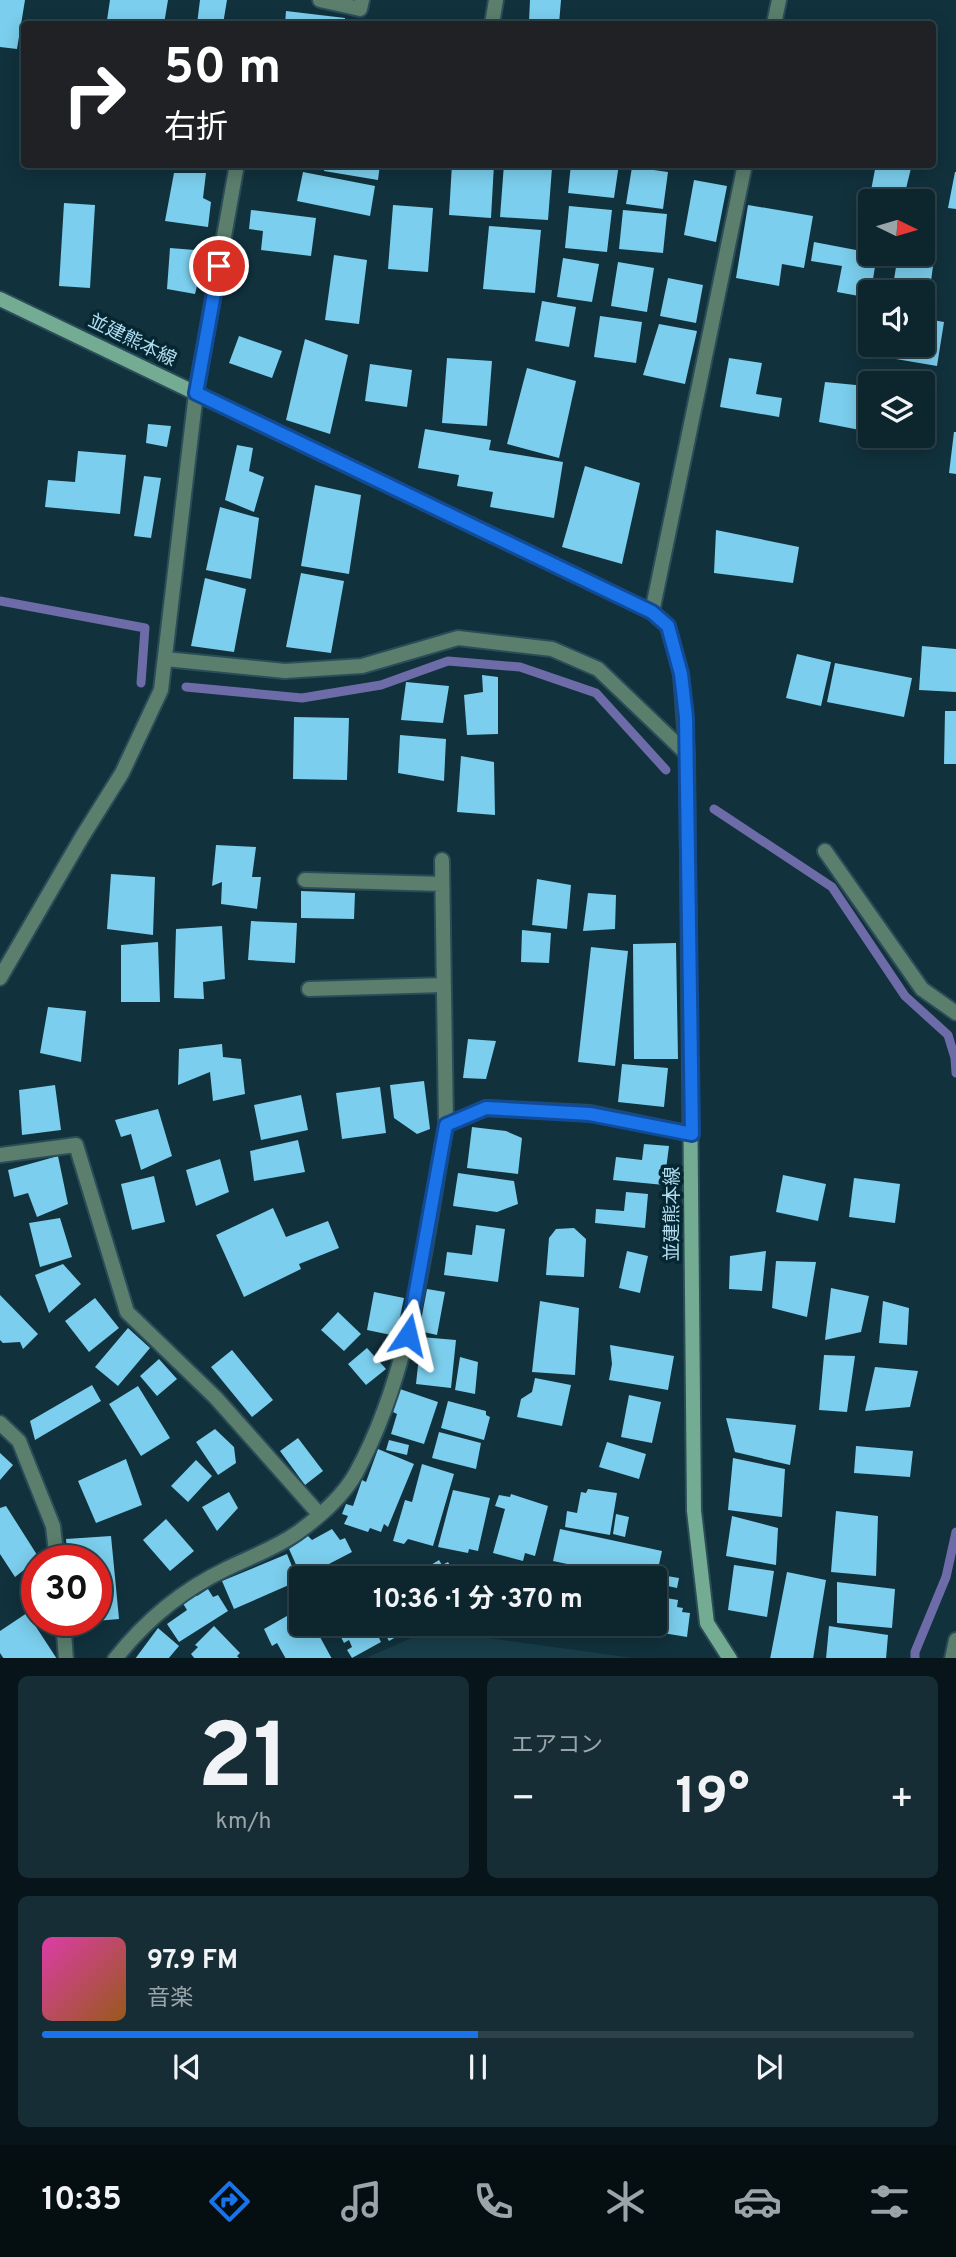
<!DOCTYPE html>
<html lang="ja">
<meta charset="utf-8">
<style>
body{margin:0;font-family:Overpass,"Noto Sans JP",sans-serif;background:#162d35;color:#f1f3f6;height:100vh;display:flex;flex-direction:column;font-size:26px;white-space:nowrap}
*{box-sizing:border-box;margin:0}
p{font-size:23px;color:#9aa5aa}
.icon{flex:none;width:38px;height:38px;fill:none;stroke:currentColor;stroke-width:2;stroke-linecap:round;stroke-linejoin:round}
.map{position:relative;height:1658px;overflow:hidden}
.drawer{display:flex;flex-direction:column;gap:18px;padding:18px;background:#071419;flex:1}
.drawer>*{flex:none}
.hud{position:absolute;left:21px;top:21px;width:915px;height:147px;border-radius:7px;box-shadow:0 4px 18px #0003,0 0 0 2px #2d4249;background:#202124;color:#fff;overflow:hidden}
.needle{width:46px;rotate:95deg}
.fabs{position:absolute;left:858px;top:189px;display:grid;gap:14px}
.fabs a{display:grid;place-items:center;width:77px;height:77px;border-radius:7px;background:#0d252d;box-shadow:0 4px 18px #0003,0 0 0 2px #2d4249;font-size:35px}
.speed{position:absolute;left:21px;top:1545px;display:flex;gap:14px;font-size:35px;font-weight:700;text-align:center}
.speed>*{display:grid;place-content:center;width:91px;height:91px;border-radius:50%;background:#0d252d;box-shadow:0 4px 18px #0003,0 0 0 2px #2d4249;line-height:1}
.speed .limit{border:10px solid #d22;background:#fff;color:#111}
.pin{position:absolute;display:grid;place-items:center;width:60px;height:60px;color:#fff;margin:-30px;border:4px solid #fff;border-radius:50%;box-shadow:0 2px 7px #0007}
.me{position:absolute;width:77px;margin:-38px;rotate:10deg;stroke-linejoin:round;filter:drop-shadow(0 0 5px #0008)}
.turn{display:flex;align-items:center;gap:24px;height:147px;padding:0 28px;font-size:32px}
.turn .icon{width:91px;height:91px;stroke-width:2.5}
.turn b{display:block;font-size:49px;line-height:60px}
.big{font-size:52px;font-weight:700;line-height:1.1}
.drawer .tile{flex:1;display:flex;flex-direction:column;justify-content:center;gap:10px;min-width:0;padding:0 24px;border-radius:10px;background:#162d35}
.drawer .dial{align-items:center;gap:0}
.dial b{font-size:91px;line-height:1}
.song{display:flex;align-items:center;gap:21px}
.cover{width:84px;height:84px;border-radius:10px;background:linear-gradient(135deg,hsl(320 70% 55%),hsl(30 70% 35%))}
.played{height:7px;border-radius:4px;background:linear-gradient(90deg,#1a73e8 50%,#2d4249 50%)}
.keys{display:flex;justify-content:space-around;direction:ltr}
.heat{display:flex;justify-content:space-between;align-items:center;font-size:38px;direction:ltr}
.drawer .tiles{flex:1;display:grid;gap:18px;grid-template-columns:1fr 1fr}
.tile:last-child{grid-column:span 2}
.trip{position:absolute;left:289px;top:1566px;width:378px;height:70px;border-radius:7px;background:#0d252d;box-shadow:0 4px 18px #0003,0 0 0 2px #2d4249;font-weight:700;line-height:70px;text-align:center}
.tabs{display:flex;height:112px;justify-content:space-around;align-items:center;background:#050f12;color:#9aa5aa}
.tabs .icon{width:49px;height:49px}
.tabs .selected{color:#1a73e8}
.tabs b{font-size:32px;color:#f1f3f6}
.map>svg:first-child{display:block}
.built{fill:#193e4a}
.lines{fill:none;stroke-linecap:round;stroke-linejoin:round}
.stream{stroke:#6d6ca8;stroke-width:9}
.building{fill:#7bceed}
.service-casing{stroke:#2a4d59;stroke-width:18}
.minor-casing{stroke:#2a4d59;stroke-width:18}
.secondary-casing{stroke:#2a4d59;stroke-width:18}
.service{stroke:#5b7e6d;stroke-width:14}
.minor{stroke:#5b7e6d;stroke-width:14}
.secondary{stroke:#73ac92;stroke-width:14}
.route-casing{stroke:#114b97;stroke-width:18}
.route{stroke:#1a73e8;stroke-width:12}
.labels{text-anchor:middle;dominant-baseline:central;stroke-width:7;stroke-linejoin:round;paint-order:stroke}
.street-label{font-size:19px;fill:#b0ddef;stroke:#062732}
</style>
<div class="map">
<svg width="956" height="1659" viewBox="0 0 956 1659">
<rect width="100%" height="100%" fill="#11313c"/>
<path class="built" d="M430,1630L633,1658H366Z"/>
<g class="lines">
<path class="stream" d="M0,601L145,628L141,683
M186,687L302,698L381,685L448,661L520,667L596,693L666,770
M714,809L832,887L905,996L948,1035L955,1058L956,1073
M915,1659V1652L946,1577L956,1532"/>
</g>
<path class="building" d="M0,0H25L17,49L0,47Z
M110,0H168L164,24H140L107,20Z
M200,0H227L223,24H197Z
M530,0H561L559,24L529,22Z
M286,11L345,18V24H285Z
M325,164H380L378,180L324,171Z
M452,164H494L491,218L449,215Z
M504,164L552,168L548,220L500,217Z
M571,164H619L614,198L568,193Z
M876,164H912L903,201H869Z
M632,167L668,172L663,209L626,204Z
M303,172L375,186L370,216L297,201Z
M955,172H956V209L948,208Z
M174,173H206L203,198L211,202L208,227L165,221Z
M694,180L727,186L716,242L684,235Z
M64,203L95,205L90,288L59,286Z
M393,205L433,208L428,272L388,269Z
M748,205L813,216L804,268L782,264L779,286L736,278Z
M569,206L612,210L607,252L565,248Z
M251,210L316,218L311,256L261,250L263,231L249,229Z
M623,210L667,214L663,253L619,249Z
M866,217L870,218V246L862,245Z
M489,226L541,230L535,293L483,289Z
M814,242L877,254L870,298L837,292L842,266L811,261Z
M170,248L195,250L194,263L202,266L195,294L167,289Z
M334,255L367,260L359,324L325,320Z
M563,258L599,264L592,302L557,297Z
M897,261L933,266L927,312H922V292H892Z
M618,262L654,268L647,312L611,306Z
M668,278L703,285L696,323L660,316Z
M542,301L576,307L569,347L535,341Z
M600,316L642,322L636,363L594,357Z
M922,318L944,322L937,366L890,358L893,345H922Z
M659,324L697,331L685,384L643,375Z
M239,336L282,351L272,378L229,363Z
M305,339L348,355L330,434L286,420Z
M447,358L492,361L487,426L442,423Z
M729,358L762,363L756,394L782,398L779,417L720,407Z
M370,364L412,370L407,407L365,401Z
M527,368L576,381L559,458L507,444Z
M825,382L856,385V404L870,406V432L819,422Z
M148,424L171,426L167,447L146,443Z
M425,429L491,440L489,450L563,462L554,518L490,507L493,492L457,486L459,475L418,468Z
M954,432H956V474L949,473Z
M237,445L253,448L249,471L264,477L254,512L225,500Z
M78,451L126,455L120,514L45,507L48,480L75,482Z
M585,466L640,483L622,564L562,547Z
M144,476L161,478L151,538L134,536Z
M315,485L361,495L349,574L301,566Z
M220,507L259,518L251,579L206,570Z
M716,530L799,547L793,583L714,573Z
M301,573L344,581L331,653L286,647Z
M205,578L246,589L234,652L191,646Z
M922,646L956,649V692L919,690Z
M797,654L831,662L821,706L786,698Z
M835,663L912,678L904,717L827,702Z
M482,675L498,677V734L467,735L464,695L483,692Z
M406,682L449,686L443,723L401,720Z
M945,711H956V764H944Z
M294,717L349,718L347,780L293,779Z
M400,735L446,739L444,781L398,773Z
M461,756L494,762L495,815L457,812Z
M216,845L256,847L252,877H261L257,909L221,904L222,882L212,886Z
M111,874L155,877L153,935L107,929Z
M537,879L571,885L567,929L532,925Z
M301,891L355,893L354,919L301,918Z
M588,893L616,895L615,929L583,931Z
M251,921L297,923L295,963L248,960Z
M222,926L225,979L203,982L204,999L174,998L176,929Z
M522,930L551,933L549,963L521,962Z
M158,942L160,1002H121V945Z
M676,943L678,1059H634L633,944Z
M591,947L628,951L615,1066L578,1062Z
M48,1007L86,1011L81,1062L40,1053Z
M468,1039L496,1041L486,1079L463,1078Z
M222,1044L223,1057L241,1059L245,1094L213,1101L210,1072L178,1085L179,1049Z
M622,1064L668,1068L664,1107L618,1102Z
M424,1081L430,1129L417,1134L394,1118L390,1085Z
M55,1085L61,1130L22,1135L19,1090Z
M380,1087L386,1133L342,1139L336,1093Z
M301,1095L308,1130L261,1140L254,1105Z
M158,1109L172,1156L141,1170L131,1134L121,1137L115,1120Z
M472,1127L506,1131L522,1138L518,1174L467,1168Z
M298,1140L305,1172L254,1181L250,1151Z
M644,1144L669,1146L664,1185L613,1180L616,1157L642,1160Z
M58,1156L68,1204L37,1217L28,1193L14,1197L8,1170Z
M220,1159L229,1192L196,1206L186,1170Z
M458,1173L514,1181L518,1204L497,1212L453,1206Z
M783,1175L826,1184L818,1221L776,1212Z
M154,1176L165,1222L132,1230L121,1184Z
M854,1178L900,1184L895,1223L849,1217Z
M626,1192L648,1194L645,1228L595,1223L596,1209L624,1211Z
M273,1208L286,1237L328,1221L339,1248L299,1264L301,1269L244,1297L216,1235Z
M60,1218L72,1257L40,1267L29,1223Z
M476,1225L505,1229L498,1282L444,1275L447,1252L472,1255Z
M574,1228L586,1239L584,1277L546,1275L549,1238L556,1229Z
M627,1251L648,1256L640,1293L619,1288Z
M766,1251L762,1291L729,1289L730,1256Z
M776,1261L816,1262L807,1317L772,1308Z
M63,1264L81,1284L49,1313L35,1275Z
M831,1288L869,1296L861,1332L825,1340Z
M427,1289L445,1292L437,1335L419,1331Z
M374,1292L404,1298L396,1336L367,1330Z
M0,1295L38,1334L23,1349L20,1342L3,1343L0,1340Z
M95,1298L119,1328L89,1352L65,1321Z
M540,1301L579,1308L575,1375L532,1372Z
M883,1301L909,1308L907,1345L879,1343Z
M338,1312L361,1334L344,1351L321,1330Z
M128,1328L150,1348L118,1386L95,1367Z
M421,1337L456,1340L451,1388L416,1384Z
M610,1345L674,1356L668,1390L609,1380L612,1364Z
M367,1348L386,1369L366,1385L348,1364Z
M232,1350L273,1400L252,1417L211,1367Z
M824,1355L855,1356L847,1412L819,1410Z
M460,1357L478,1362L475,1394L455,1390Z
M159,1359L177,1379L157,1396L140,1376Z
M875,1367L918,1371L910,1407L865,1411Z
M535,1378L571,1385L562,1426L517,1417L521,1399L532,1392Z
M92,1385L101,1401L35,1440L30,1421Z
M138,1386L170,1438L141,1456L109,1404Z
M400,1389L438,1402L424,1444L391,1434L397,1414L393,1412Z
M629,1395L661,1402L652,1443L621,1437Z
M448,1401L486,1411V1415L490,1417L484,1440L441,1428Z
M726,1418L796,1425L790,1465L735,1452Z
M215,1429L234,1447L236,1463L218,1475L196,1442Z
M439,1432L481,1443L476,1469L432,1458Z
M298,1438L323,1471L305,1485L280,1451Z
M389,1440L409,1445L407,1455L386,1450Z
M607,1442L646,1454L639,1479L599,1467Z
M856,1446L913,1451L910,1477L854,1473Z
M378,1449L414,1464L388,1527L384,1524L381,1532L370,1528L368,1532L344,1524L348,1516L342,1514L346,1504L353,1506L362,1480L366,1482Z
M0,1453L13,1465L0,1480Z
M733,1458L785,1469L782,1517L728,1510Z
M126,1459L142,1505L96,1523L78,1481Z
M196,1460L212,1476L188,1502L171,1486Z
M422,1464L454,1474L433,1546L408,1539L404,1544L393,1541L405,1500L412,1502Z
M588,1489L617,1493L610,1535L565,1527L567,1511L577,1513L581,1492L586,1493Z
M453,1490L490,1498L478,1551L469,1549L468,1553L438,1547Z
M229,1492L238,1508L217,1531L202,1507Z
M511,1494L548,1506L535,1556L525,1553L523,1561L493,1553L505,1509L495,1506L499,1495L510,1497Z
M6,1506L39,1558L15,1577L0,1554V1508Z
M836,1511L878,1516L876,1576L831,1572Z
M616,1514L629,1517L625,1537L613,1534Z
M732,1516L778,1528L776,1565L726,1556Z
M166,1519L194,1551L170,1571L143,1540Z
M332,1529L340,1540L345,1538L352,1552L302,1578L289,1549L308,1536L312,1540Z
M560,1529L662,1551L656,1578H632L600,1572L601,1568L591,1566V1569L553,1561Z
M111,1536L119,1619L96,1621V1561H68L66,1539Z
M287,1554L298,1581L234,1609L222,1581Z
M439,1560L442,1565L448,1562L452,1569L463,1564L467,1571L479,1565L486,1578H414L413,1576Z
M734,1565L774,1571L767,1617L728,1610Z
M399,1566L406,1578H384L382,1576Z
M787,1572L826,1580L813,1659H770Z
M661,1575L679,1578L677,1588L658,1584Z
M837,1582L895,1589L892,1628L837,1623Z
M208,1589L213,1597L218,1595L228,1611L179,1642L167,1624L187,1610L182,1602L195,1593L197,1596Z
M654,1589L661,1590L660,1597L678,1600L677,1607L683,1608L682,1612L690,1613L687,1637L639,1629L640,1624H654Z
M301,1608V1624H317L314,1626L332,1659H286L277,1643L272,1646L264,1629Z
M27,1613L57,1659H4L0,1653V1631Z
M340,1624H372L381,1642L352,1658L347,1650L352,1647L349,1640L344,1643L337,1629L341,1627Z
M379,1624H419L389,1641Z
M214,1626L240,1653L237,1656L240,1659H195L191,1654L198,1647L195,1645Z
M829,1626L888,1635L886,1659H826Z
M158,1628L179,1646L168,1659H135Z"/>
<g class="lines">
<defs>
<path id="service" d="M285,671L362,666L458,638L552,649L598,669L687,754"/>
<path id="minor" d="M320,0L360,9L362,0
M492,24L496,0
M774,24L779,0
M652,612L745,164
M165,659L285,671
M825,851L922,989L956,1013
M442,860L446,1125
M305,880L442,884
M0,978L82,837L122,773L161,690L196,393L237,164
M309,989L444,985
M0,1155L76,1145L127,1312L216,1398L319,1514
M0,1423L19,1441L53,1526L57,1561
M63,1620L66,1659
M115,1659C145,1621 182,1590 226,1569C250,1557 274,1549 297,1533C318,1518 343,1496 356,1473C413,1369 425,1240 446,1125L486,1108L590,1113L692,1134
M952,1659L956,1640"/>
<path id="secondary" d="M0,299L652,612L668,626L681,674L687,754L694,1511L707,1623L730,1659"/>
</defs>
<use href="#service" class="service-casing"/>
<use href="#minor" class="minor-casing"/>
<use href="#secondary" class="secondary-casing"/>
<use href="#service" class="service"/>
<use href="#minor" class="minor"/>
<use href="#secondary" class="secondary"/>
</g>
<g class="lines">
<defs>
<path id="route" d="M219,266L196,393L652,612L668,626L681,674L686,717L692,1134L590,1114L486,1108L446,1125L408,1335"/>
</defs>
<use href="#route" class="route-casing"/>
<use href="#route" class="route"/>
</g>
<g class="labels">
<g class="street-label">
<text transform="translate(132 341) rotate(26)">並建熊本線</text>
<text transform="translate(673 1214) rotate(-90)">並建熊本線</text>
</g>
</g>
</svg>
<div class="fabs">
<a><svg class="needle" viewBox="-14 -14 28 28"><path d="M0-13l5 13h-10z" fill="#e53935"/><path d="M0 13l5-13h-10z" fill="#9aa5aa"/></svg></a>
<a><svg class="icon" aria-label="sound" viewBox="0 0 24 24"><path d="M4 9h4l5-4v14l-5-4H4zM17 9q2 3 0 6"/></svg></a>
<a><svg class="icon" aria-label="layers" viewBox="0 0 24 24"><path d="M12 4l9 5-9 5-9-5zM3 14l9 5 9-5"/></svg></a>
</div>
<div class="speed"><div class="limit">30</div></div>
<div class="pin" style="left:219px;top:266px;background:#d93025"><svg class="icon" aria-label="arrive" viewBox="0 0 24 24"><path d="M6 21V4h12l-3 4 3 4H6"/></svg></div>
<svg class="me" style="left:408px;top:1335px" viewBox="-20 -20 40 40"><path d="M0-17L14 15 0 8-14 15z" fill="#1a73e8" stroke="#fff" stroke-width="4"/></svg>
<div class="trip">10:36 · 1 分 · 370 m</div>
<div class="hud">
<div class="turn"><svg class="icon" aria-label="right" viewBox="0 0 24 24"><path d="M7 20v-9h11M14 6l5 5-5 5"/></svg><div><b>50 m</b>右折</div></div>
</div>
</div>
<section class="drawer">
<div class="tiles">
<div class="tile dial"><b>21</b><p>km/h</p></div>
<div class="tile"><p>エアコン</p>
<div class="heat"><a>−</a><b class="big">19°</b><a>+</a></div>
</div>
<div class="tile">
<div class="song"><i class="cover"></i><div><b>97.9 FM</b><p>音楽</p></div></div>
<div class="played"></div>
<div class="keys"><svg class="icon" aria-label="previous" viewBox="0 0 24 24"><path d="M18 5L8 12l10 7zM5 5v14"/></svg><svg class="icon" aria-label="pause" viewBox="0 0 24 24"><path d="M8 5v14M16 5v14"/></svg><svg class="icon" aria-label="next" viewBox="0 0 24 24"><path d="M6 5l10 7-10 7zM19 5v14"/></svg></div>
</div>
</div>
</section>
<nav class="tabs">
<b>10:35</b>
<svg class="icon selected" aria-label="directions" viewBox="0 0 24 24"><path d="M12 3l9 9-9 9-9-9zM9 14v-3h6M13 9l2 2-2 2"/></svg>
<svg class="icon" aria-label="music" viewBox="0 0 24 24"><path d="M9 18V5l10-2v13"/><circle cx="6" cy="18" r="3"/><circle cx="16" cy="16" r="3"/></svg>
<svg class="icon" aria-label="phone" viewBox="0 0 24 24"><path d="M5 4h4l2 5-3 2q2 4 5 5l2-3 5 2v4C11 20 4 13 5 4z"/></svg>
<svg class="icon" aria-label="climate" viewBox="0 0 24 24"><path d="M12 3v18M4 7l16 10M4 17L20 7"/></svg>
<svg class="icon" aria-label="car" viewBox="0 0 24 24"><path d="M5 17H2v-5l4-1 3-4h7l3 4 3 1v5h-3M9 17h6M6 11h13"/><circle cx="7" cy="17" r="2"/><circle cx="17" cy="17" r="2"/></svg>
<svg class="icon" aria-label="filters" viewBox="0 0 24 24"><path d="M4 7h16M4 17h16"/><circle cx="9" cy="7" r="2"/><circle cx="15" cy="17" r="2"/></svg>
</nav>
